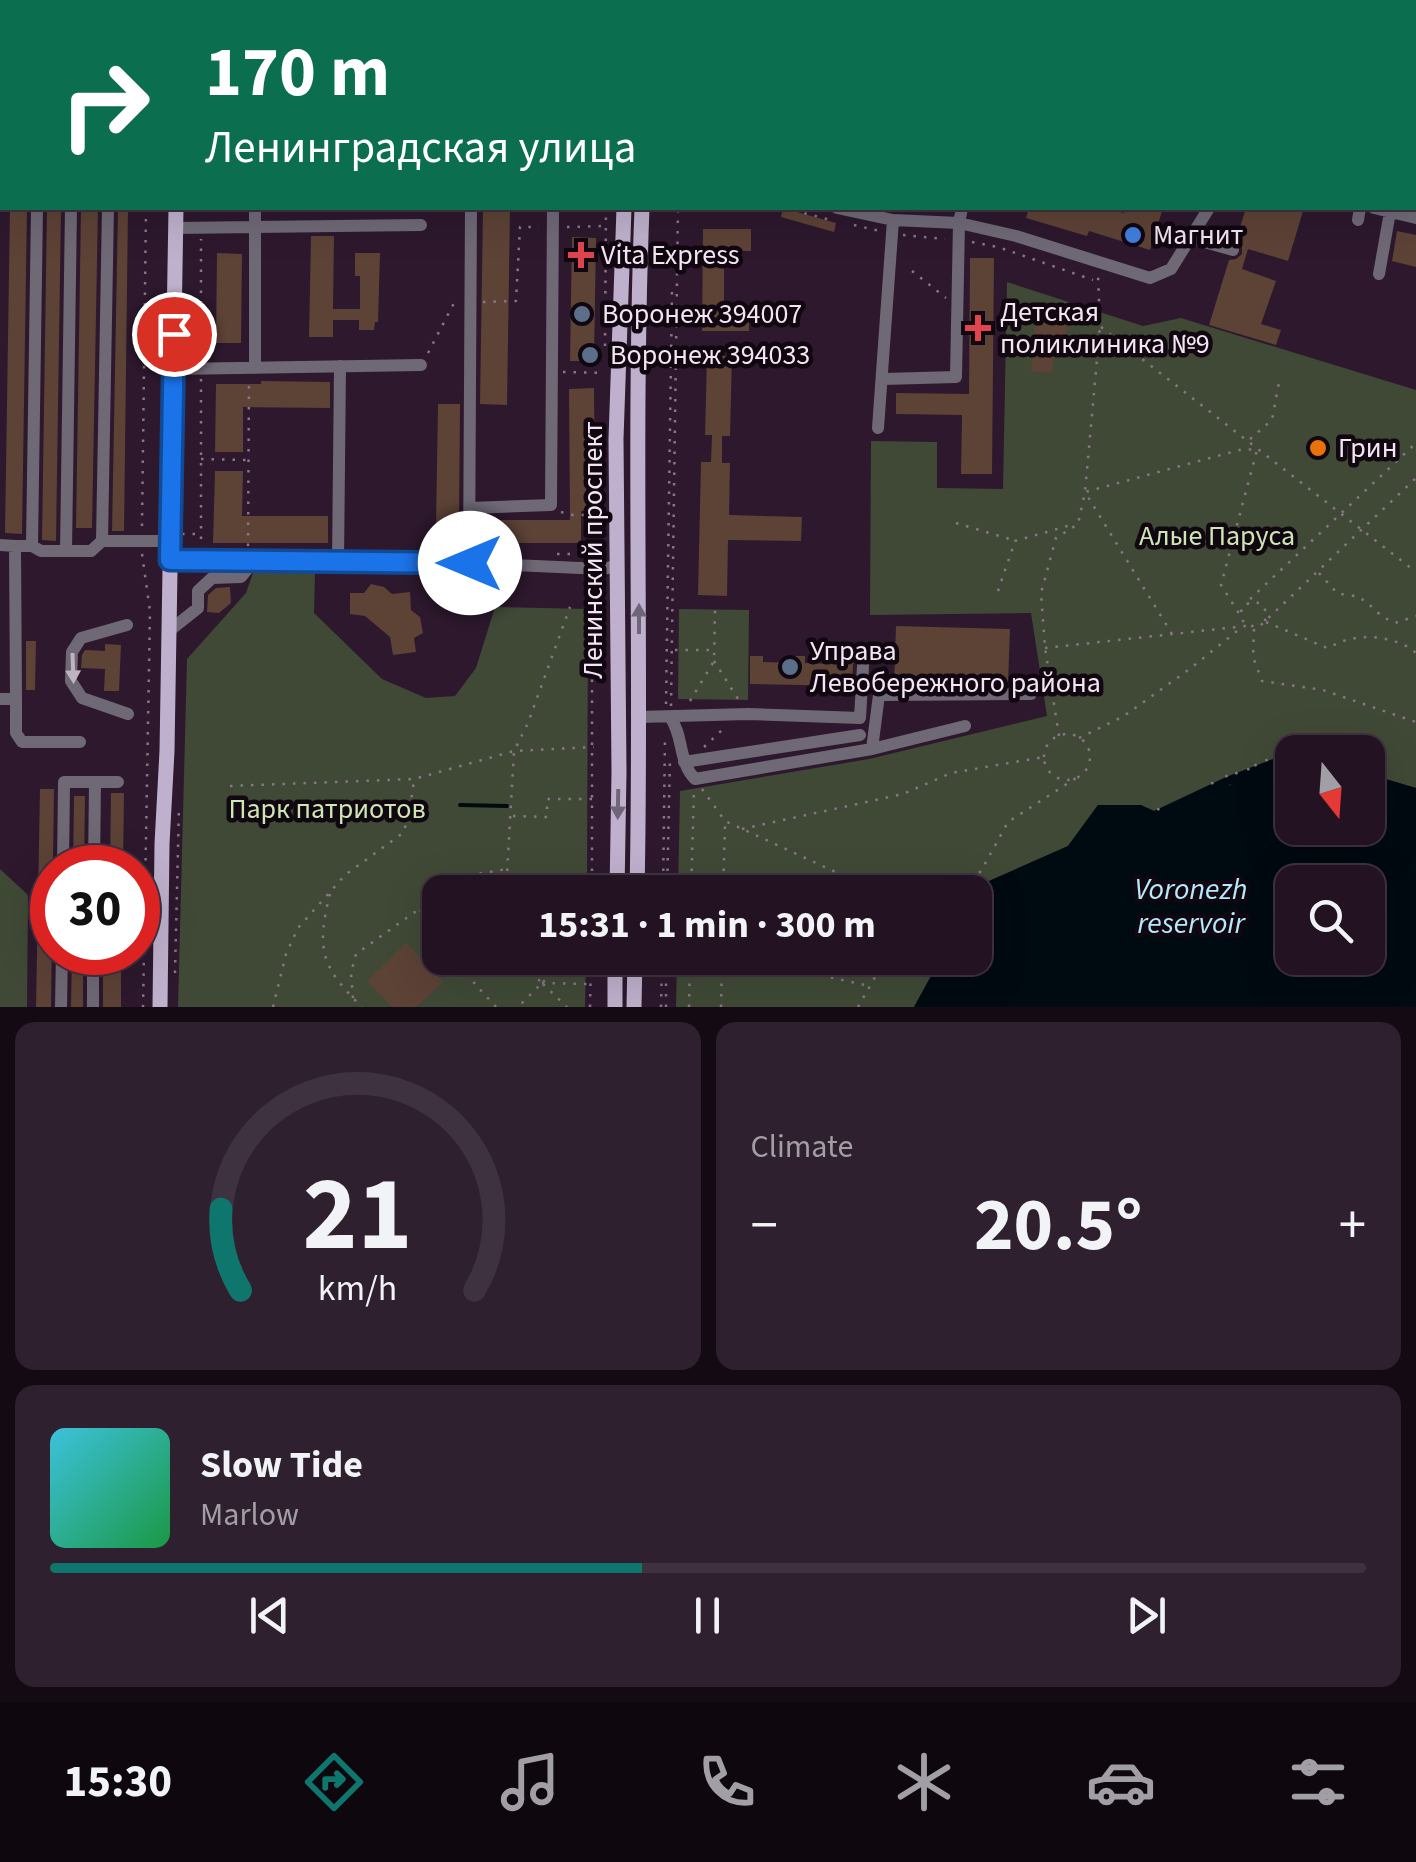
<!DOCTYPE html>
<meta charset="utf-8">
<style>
body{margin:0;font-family:"Source Sans 3",sans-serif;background:#2e202f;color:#f1f3f6;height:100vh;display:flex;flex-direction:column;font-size:38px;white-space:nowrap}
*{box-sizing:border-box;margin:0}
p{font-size:32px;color:#a29ea5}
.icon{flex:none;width:55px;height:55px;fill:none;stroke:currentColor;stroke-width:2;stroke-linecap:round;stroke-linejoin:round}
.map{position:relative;height:1007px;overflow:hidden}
.side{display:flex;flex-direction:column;gap:15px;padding:15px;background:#130a13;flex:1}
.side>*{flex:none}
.top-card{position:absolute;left:0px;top:0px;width:1418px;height:210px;box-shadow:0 10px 40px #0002,0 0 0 2px #3f3240;background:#0b6e4f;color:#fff;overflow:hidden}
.needle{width:65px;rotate:163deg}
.buttons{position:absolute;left:1275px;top:735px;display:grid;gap:20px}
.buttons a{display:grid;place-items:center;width:110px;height:110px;border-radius:20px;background:#221222;box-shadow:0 10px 40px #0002,0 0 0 2px #3f3240;font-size:50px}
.speed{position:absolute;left:30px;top:845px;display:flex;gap:20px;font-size:50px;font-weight:700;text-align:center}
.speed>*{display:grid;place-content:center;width:130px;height:130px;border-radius:50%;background:#221222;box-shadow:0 10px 40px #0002,0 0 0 2px #3f3240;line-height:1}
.speed .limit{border:15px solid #d22;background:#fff;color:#111}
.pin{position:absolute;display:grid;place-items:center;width:85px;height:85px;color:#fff;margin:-42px;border:5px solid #fff;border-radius:50%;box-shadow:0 2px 10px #0007}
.me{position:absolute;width:110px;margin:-55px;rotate:270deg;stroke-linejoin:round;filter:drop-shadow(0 0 8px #0008)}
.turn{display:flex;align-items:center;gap:35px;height:210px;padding:0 40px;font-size:45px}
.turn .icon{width:130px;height:130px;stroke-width:2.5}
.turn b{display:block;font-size:70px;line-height:85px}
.big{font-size:75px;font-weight:700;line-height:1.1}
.side .card{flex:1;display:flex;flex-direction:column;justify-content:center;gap:15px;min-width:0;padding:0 35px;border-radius:20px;background:#2e202f}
.side .dial{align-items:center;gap:0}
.dial svg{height:260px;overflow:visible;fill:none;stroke:#3f3240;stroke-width:7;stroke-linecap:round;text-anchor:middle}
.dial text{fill:#f1f3f6;stroke:none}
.song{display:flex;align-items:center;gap:30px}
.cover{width:120px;height:120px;border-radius:15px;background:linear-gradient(135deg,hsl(190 70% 55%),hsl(140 70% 35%))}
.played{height:10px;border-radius:5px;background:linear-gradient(90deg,#0f766e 45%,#3f3240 45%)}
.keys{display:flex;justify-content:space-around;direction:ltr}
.heat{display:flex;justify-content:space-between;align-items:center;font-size:55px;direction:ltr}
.side .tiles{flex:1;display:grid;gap:15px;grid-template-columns:1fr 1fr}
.card:last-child{grid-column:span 2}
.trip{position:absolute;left:422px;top:875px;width:570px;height:100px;border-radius:20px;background:#221222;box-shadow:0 10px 40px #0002,0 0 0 2px #3f3240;font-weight:700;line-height:100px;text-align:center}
.tabs{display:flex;height:160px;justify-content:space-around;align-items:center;background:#0e070e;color:#a29ea5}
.tabs .icon{width:70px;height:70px}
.tabs .on{color:#0f766e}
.tabs b{font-size:45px;color:#f1f3f6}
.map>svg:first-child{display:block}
.green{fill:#404936}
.water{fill:#000a11;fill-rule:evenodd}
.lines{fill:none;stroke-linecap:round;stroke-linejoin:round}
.stream{stroke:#000a11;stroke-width:4}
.building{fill:#5d4236}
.path{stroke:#887688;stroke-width:2.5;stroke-dasharray:2.5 8;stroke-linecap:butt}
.minor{stroke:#6f6976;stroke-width:12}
.major{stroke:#bfb1cd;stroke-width:15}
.oneway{fill:#706478}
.oneway2{fill:#bfb3c1}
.route-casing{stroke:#114b97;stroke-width:25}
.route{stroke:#1a73e8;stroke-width:18}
.shop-dot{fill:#3f7fe0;stroke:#100710;stroke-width:4}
.health-dot{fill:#e0444e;stroke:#100710;stroke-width:4}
.service-dot{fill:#5c6f8a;stroke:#100710;stroke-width:4}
.food-dot{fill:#e8710a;stroke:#100710;stroke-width:4}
.labels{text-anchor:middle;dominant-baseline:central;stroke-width:9;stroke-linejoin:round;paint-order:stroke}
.poi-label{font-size:28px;fill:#f4e5f3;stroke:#100710;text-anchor:start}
.park-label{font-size:28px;fill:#cee6b3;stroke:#100710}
.street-label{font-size:28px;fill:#f4e5f3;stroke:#100710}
.water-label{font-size:30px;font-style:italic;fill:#b5e9fb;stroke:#100710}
</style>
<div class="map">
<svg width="1416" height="1007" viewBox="0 0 1416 1007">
<rect width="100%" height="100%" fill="#2d182d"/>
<path class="green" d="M1007,282L1143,326L1181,318L1416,390V788L1382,778L1368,776V752H1292V757L1285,754L1154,811L1140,805H1098L1068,846L989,881L975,900V892H678L680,791L869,759L1047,716L1031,613L870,615L871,441L937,442V488L1003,489Z
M253,573H315L314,613L382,679L426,698L455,696L476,668L505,575L498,607L588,609L587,892H440V958H586L585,1007H178L187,659L246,593Z
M679,609L749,610L748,700L678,699Z
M0,869L28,895L27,1007H0Z
M677,958H941L914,1007H676Z"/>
<path class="water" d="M1286,754L1292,757V828H1368V776L1382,778L1416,788V1007H914L941,958H975V900L989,881L1068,846L1098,805H1141L1154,811L1226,777ZM1292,882H1368V958H1292Z"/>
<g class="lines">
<path class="stream" d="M460,805L507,806"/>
</g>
<path class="building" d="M10,208H27L22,534L5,533Z
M47,208H61L56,541L42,540Z
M81,208H98L92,528H76Z
M118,208H128L124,531H112Z
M783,208L836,223L834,232L781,217Z
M1029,208H1106L1124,213L1126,208H1163L1150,250L1089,231L1087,236L1026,218Z
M1246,208H1304L1288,261L1248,249L1242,269L1276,281L1261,324L1281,330L1276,345L1209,325L1229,260L1236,259L1242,254V247L1236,240Z
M483,209H510L507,405L480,404Z
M703,229H751V251H724V312H749V331H702Z
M1397,231L1416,235V267L1392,261Z
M311,236H334L333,309H360V276H355V253H380L378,322H375L374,330H359V320H333V337H309Z
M572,237L596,238L594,361H570Z
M217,253L242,254L241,343H216Z
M970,258H994L992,474H961L962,415L896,414V393L969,394Z
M1035,322L1067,324L1066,338L1055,337L1052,373L1031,371Z
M707,356H732L730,436H722V463H730L729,515L802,517L801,541L728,540L727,596L698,595L701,462H711L712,435H705Z
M261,381L330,382V408L243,407V452H215L216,384H261Z
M594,388L595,510L581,511V543H486V520H570L569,389Z
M438,404H460L459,526H436Z
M215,471H243L242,516H328V543H213Z
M371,584L384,587L392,594L410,592L411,610L420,617L423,633L414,638L416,652L393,655L390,637L365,616L350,614V593H364Z
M230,587L231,603L219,613L207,612L208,595L216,588Z
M896,626L1010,629L1008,684L894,683Z
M26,641H36L35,690H26Z
M105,644L121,645L119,691H104L105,669L81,668L82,655L85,650L105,651Z
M750,656H763V662L795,663V656H805V663L837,664V657L858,658L853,664L852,686L750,684Z
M40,789H54L51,1007H36Z
M111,793H124L123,868H110Z
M74,796H85L84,868H73Z
M406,943L443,982L416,1007H392L367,981Z
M72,952H83V1007H71Z
M103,952H121V1007H103Z"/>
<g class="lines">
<path class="path" d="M150,2V0
M203,2V0
M598,2V0
M675,2V0
M979,2V0
M784,208L831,220
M854,225L880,231
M567,227L604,226
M903,235L945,239
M972,242L998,247L1093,280
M912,271L946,298
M483,302L516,301L520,227H539
M1101,327L1416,572
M605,346L606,208
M428,353L454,303H460
M201,356V239
M563,372L604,373
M201,379V546
M1250,439L1272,420L1280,377
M201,459L247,460
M561,512L573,515H602
M956,523L1013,540
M142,526L146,208
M182,534H199
M248,546L249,379
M142,554L150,611L143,1007
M557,554H602
M1319,573L1338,594C1373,595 1368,612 1395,623L1416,616
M998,591L1015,541L1071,525
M1250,599L1416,443
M1265,621L1266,611L1260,603L1250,602L1241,609L1243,621L1254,627L1260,626L1416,478
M1266,622L1327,648C1335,645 1343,640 1351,639C1371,634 1401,639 1416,653
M1254,629L1253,657L1262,681L1323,690L1416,722
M1172,634L1085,492L1243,449L1257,450L1221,585L1240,615
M1045,648L1246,626
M675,650H712
M714,661L740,702
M690,701L714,661L715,609
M666,704L672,290
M671,706L678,208
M1044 757a23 23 0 1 1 46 0a23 23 0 1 1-46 0Z
M1059,736L1045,648L1041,593L1056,538L1078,524L1085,492L1100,326L1098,275
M1079,738L1124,716L1191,668L1242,627
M704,747L724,728
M1266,759L1270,768
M1255,764L1258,772
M1248,768L1250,775
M1236,772L1239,781
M1226,775L1230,785
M1212,782L1214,789
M230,786L414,779L514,751L594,747
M702,789L725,821L879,892
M1158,808L1161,818
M513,816L547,817V799H592
M742,829L903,794L951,773L1044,757
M442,892L477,874L507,869
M506,892L514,751L528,723L570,607
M572,892L592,874
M592,892V579
M663,892L665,737
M667,892L670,759
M691,892L694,789
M723,892L725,824
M954,892L981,871L1008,822L1076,778
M330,894C316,949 321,967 362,1007
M420,910L440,930
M467,958L483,974
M515,958L542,983L518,1007
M759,962L870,986
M175,973L179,806
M543,982L571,958
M542,983L589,984
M543,984L567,1007
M353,998L351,973L356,954L440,894
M273,1007L286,954L298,928L345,875L403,833L409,816L414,780
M496,1007L474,983L499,958
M590,1007L591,958
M661,1007L662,958
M666,1007V958
M689,1007L690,958
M721,1007L722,958
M858,1007L886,958"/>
<path class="minor" d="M121,0L122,2
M41,2V0
M390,2V0
M427,2V0
M747,2V0
M772,2L773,0
M910,2L911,0
M1030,2V0
M1262,2L1263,0
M1368,2L1369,0
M1415,67H1416
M1415,130H1416
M0,180H2
M1415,203L1416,201
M837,208L893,220L959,223L1016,236L1150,278L1171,269L1209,208
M1374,208L1416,218
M1358,220L1360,208
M175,228L421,225
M1190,238L1233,250
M1379,274L1390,212
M255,368V208
M173,369L421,365
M883,379L956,377L959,223L962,208
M878,428L893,220
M470,508L551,505L553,208
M102,541L108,208
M0,545L15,546L16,699
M15,546H32L37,208
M32,546L41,551H91L102,541H171
M66,551L71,208
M170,560L469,563L602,569L618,566
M338,562L340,366
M469,563L471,208
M127,625L81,638L72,652L71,681L82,698L128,714
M169,631L198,608V591L212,578L241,577L254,561
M0,699H16V733L22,742H80
M639,717L748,714L860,718L863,666
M670,717C684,736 678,762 695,779L872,749L965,726
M872,749L879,695L1031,694
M684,762L860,735
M63,868L64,782H118
M94,868L95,782
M61,1007L62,952
M93,1007V952"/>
<path class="major" d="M179,2V0
M624,2V0
M644,2V0
M617,892L619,772L616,439L624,208
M637,892C642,664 633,436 642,208
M160,1007L162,844L167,751L176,208
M615,1007V958
M634,1007L635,958"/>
</g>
<defs><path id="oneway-solid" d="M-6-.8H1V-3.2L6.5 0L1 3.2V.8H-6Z" transform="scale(2.5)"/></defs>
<g class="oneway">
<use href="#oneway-solid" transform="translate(639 619) rotate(-90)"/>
<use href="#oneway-solid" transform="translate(618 804) rotate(91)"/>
</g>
<use class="oneway2" href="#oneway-solid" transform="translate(73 668) rotate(88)"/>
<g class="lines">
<defs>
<path id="route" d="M174,334L170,560L470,563"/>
</defs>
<use href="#route" class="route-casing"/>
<use href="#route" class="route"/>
</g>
<circle class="shop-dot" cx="1133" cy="235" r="10"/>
<g class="health-dot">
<path d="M576 240h10v10h10v10h-10v10h-10v-10h-10v-10h10z"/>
<path d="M973 313h10v10h10v10h-10v10h-10v-10h-10v-10h10z"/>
</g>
<g class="service-dot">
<circle cx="582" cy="314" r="10"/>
<circle cx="590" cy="355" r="10"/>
<circle cx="790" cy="667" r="10"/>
</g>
<circle class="food-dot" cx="1318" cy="448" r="10"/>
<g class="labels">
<g class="poi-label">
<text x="1153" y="235">Магнит</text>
<text x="601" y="255">Vita Express</text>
<text x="1000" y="312">Детская<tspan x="1000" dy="32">поликлиника №9</tspan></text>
<text x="602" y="314">Воронеж 394007</text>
<text x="610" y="355">Воронеж 394033</text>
<text x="1338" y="448">Грин</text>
<text x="810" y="651">Управа<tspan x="810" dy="32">Левобережного района</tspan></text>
</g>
<g class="park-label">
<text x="1217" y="536">Алые Паруса</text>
<text x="327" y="809">Парк патриотов</text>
</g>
<g class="street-label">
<text transform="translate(593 550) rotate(-90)">Ленинский проспект</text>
</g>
<g class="water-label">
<text x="1191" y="889">Voronezh<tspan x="1191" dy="34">reservoir</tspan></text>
</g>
</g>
</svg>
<div class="buttons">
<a><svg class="needle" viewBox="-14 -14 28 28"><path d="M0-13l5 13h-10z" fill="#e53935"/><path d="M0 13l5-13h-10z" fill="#a29ea5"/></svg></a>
<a><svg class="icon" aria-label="search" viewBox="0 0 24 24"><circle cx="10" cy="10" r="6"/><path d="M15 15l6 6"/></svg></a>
</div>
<div class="speed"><div class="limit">30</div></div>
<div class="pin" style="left:174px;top:334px;background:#d93025"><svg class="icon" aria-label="arrive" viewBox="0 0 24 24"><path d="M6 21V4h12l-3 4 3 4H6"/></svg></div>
<svg class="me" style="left:470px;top:563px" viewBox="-20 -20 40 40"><circle r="19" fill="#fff"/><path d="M0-13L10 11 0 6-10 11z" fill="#1a73e8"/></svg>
<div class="trip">15:31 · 1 min · 300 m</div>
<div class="top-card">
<div class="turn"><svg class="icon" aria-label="right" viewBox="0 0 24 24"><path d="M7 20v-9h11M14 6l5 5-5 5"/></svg><div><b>170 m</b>Ленинградская улица</div></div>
</div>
</div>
<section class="side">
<div class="tiles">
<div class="card dial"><svg viewBox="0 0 100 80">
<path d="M14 69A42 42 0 1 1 86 69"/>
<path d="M14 69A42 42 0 0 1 8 44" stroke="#0f766e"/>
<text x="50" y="56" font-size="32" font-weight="700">21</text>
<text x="50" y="72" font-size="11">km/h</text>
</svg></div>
<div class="card"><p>Climate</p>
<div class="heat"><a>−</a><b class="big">20.5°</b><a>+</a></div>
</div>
<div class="card">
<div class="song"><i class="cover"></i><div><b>Slow Tide</b><p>Marlow</p></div></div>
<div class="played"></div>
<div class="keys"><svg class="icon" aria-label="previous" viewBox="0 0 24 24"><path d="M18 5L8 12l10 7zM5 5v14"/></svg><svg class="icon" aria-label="pause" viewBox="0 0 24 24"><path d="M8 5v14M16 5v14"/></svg><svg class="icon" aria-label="next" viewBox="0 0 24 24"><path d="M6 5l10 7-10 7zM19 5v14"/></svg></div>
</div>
</div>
</section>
<nav class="tabs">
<b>15:30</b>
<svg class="icon on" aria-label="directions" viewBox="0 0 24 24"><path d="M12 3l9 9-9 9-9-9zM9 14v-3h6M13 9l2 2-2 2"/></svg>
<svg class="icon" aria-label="music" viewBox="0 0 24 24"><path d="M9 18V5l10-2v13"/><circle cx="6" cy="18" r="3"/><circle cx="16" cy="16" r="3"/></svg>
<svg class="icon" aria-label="phone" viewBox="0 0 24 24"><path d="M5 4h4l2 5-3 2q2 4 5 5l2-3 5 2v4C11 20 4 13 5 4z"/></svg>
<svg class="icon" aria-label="climate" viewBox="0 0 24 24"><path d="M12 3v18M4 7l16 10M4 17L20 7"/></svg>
<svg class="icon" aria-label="car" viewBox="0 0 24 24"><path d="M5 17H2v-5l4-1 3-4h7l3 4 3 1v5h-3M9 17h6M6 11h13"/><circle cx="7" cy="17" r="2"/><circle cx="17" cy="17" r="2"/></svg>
<svg class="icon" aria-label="filters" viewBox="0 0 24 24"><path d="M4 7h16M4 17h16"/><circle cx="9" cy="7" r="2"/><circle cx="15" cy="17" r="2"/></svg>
</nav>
